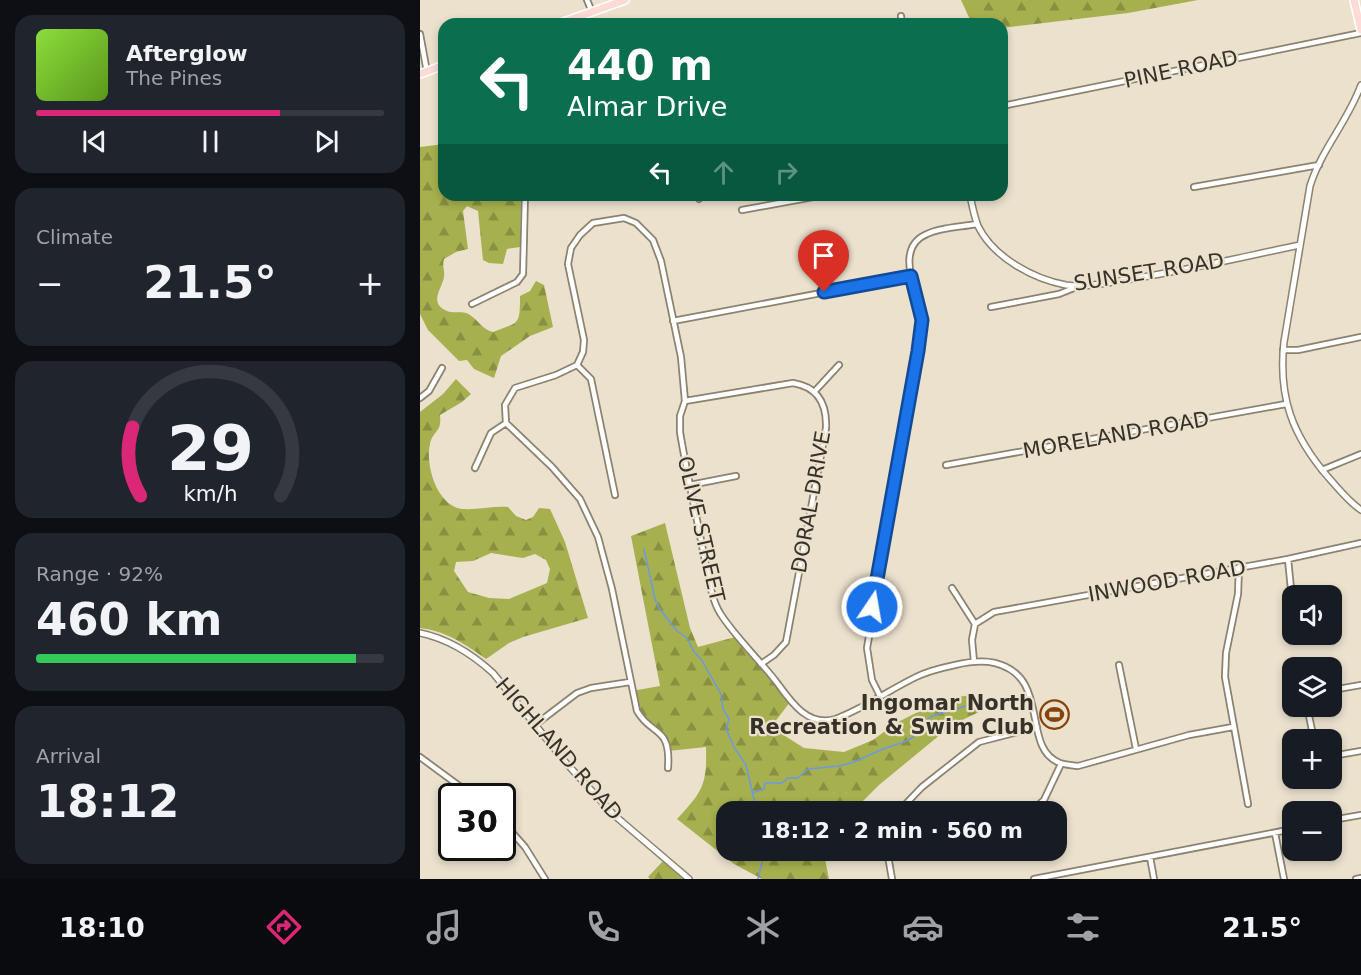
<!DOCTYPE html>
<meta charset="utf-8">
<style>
body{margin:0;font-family:"DejaVu Sans",sans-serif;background:#20242c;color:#f1f3f6;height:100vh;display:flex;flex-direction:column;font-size:22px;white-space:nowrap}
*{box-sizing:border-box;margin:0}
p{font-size:20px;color:#9ea1a6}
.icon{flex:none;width:33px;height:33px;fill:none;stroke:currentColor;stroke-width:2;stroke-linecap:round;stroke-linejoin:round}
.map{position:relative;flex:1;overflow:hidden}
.side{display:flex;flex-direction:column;gap:15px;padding:15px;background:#0d0f14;width:420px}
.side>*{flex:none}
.banner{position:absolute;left:18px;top:18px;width:570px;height:183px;border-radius:18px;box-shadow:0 3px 9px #0003;background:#0b6e4f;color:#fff;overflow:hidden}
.buttons{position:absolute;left:862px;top:585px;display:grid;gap:12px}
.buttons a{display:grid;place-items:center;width:60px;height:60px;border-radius:12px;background:#171b24;box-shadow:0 3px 9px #0003;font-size:30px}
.speed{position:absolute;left:18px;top:783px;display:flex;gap:12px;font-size:30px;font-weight:700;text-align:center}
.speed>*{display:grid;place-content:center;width:78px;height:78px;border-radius:50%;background:#171b24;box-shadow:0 3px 9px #0003;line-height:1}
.speed .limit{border:3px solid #111;border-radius:9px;background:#fff;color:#111}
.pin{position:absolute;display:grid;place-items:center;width:51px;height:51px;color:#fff;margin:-62px -26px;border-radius:50% 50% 50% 0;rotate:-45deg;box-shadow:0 0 6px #0007}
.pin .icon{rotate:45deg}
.me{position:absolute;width:66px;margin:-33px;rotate:12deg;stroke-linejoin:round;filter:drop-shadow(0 0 4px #0008)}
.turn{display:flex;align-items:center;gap:21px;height:126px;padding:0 30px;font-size:27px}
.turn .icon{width:78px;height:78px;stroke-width:2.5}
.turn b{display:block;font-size:42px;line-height:51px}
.lanes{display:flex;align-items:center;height:57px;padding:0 30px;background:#0003;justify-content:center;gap:30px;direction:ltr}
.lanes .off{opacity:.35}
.big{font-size:45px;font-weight:700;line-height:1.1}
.side .tile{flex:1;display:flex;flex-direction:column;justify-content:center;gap:9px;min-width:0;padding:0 21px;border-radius:18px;background:#20242c}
.side .dial{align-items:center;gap:0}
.dial svg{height:156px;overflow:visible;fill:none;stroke:#363941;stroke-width:7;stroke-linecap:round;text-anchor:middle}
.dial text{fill:#f1f3f6;stroke:none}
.song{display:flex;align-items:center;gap:18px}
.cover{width:72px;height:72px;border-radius:9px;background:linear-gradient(135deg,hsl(90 70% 55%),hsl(90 70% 35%))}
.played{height:6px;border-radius:3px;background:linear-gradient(90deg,#db2777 70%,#363941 70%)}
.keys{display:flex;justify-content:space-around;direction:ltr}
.heat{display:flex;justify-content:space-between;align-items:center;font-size:33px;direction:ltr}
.charge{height:9px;border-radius:4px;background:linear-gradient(90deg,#34c759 92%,#363941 0)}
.trip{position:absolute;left:296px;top:801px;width:351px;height:60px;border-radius:18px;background:#171b24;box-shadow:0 3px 9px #0003;font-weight:700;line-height:60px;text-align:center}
.tabs{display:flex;height:96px;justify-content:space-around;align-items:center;background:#090b0e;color:#9ea1a6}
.tabs .icon{width:42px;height:42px}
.tabs .current{color:#db2777}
.tabs b{font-size:27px;color:#f1f3f6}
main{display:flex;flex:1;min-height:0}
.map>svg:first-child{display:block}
.forest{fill:url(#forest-firs);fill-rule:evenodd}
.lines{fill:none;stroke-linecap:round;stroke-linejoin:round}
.stream{stroke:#6c98e4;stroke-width:1.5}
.minor-casing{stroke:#8b826f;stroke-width:8}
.tertiary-casing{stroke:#8b826f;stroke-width:8}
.primary-casing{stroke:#fff;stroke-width:10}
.minor{stroke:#fff;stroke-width:4.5}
.tertiary{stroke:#fff;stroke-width:5}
.primary{stroke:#fedbd4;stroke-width:7}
.route-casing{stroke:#114b97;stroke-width:15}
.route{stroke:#1a73e8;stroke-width:10}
.labels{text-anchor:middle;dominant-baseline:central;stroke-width:4.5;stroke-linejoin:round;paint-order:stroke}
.street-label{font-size:21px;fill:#36322a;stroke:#ebe1cd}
.poi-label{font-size:21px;font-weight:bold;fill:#36322a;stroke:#ebe1cd;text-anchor:end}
</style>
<main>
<section class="side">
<div class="tile">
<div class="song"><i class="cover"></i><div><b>Afterglow</b><p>The Pines</p></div></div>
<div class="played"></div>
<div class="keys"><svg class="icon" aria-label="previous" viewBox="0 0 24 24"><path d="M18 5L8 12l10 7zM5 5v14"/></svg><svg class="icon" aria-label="pause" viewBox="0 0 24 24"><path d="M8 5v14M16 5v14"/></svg><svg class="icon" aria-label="next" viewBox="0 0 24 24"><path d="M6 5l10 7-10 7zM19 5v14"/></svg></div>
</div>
<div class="tile"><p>Climate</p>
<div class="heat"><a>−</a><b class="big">21.5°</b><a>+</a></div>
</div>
<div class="tile dial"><svg viewBox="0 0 100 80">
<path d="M14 69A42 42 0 1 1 86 69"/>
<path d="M14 69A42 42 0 0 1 10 34" stroke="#db2777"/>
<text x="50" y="56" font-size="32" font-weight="700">29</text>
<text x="50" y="72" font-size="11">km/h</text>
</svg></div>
<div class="tile"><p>Range · 92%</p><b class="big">460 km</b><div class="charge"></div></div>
<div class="tile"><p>Arrival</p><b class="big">18:12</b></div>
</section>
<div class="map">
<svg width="941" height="879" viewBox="0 0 941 879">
<defs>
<pattern id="forest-firs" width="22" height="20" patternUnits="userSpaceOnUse" patternTransform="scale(1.5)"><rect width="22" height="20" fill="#a7b04e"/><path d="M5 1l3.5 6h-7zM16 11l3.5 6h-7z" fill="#899041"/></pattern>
</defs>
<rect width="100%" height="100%" fill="#ebe1cd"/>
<path class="forest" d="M541,0H778L708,13L582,28V24H552Z
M24,144V195H75L77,200L92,195H101L100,247L87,249L83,264L69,263L63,260L58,211L47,206L43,211L48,249L36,252L24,259C22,266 25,271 24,277C22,289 8,303 27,311C34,314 44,310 50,315C59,321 62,329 73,332C99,322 100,326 100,296L110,291L116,281L124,285L133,327L110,336L81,356L74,378L54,369L47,360L39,361L8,330L0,314V147Z
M36,379L51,394L42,402L20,415C22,433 13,430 10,444C5,465 17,506 42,509C57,510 73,506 88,507L96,516L106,520L113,517L119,508L130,509L145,542L168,618L103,637L89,643L66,659C45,644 26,631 0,628V412L23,394ZM71,553L103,558L115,554L126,560L130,569L127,583L89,599L69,598L48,592L34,571L36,562L53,561Z
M245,523L270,628L278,647L319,636L370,702L351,727L384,748L424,752L453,740L476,723L524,699L551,695L561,711L532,725L459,785L443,801L426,807L410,801L391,803L385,811L306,812V850L374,851L378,859L398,856L405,859L409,879H342L314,864L257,819C283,791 287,785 286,747L248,751L247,745L220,716L212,691L240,686L211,536Z
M243,861L263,879H230L228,877Z"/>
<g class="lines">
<path class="stream" d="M224,549L235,599L239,608L257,631L267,638L274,652L281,659L301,694L303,709L309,719L306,729L314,747L326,765L337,812
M332,793L344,789L345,783H362L368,778H378L388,769L419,766L434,762L463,749L484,742L492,738L501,724L512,716L553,704
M338,879L342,862V850"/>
<defs>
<path id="minor" d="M167,0L172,12
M481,16L482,24
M0,34L7,72
M582,106L941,33
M774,187L899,165
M279,199L283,195
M322,210L404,195
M52,304L97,282L103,274L105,195
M571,307L639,294L659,286
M253,321L491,276
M863,350H878L941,337
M395,391L419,365
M0,398L9,391L22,368
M265,401L373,383C398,387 407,404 406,428L366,642L354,655L341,664
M86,423L132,467L160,499L178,537L192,589L217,711C232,737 251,725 248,768
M526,465L866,404
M55,468L71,433L86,423L85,405L95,388L136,375L157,365
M902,470L941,454
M270,485L316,476
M195,495L171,379L157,365L163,352L164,340L148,264L151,248L160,235L173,223L204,218L216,223L233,240L241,261L261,357L265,401L260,416V432C267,475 277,518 285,561C289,578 291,598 300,613C315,637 340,660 358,684C371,702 388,727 415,719C443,709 469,690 496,677C508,671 521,668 535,665C548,662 562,660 575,663C632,677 600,748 640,763C645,765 653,765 658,766L769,735L813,727
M868,559L873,609
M819,567L818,594L806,653L805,677L828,804
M532,588L555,624L552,640L554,662
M555,624L574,612L868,559L941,543
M699,665L716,749
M912,690L941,685
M460,696L452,680L447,648L498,351C499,341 502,329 501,318C498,293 473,248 507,234C521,227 541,227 557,224
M887,706L894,740
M115,725L157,693L171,688L210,682
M912,756L941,751
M0,757L53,796
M478,812L502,787L559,742L617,727
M589,812L616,807L624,800L641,764
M912,820L941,815
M82,821L105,847L125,879
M855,833L864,879
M467,850L472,879
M730,857L734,879
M614,879L873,829
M936,879L941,878"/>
<path id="tertiary" d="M941,85C928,121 901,150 890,186L864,342C858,397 872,435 908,477C919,489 928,501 941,510
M550,195C552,205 554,216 558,226C573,257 613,279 646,285C666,288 686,283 705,280C764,271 822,257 880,245
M0,633C29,639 52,654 73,673L147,764L194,815L269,879"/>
<path id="primary" d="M934,0L941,30
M138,24L205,0
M0,74L24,65"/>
</defs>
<use href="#minor" class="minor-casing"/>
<use href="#tertiary" class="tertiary-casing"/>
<use href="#primary" class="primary-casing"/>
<use href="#minor" class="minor"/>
<use href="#tertiary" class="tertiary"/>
<use href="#primary" class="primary"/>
</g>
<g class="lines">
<defs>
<path id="route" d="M404,292L491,276L502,320L498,351L452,607"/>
</defs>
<use href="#route" class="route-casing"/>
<use href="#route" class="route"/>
</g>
<defs>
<symbol id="stadium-ring" viewBox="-11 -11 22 22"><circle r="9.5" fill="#ebe1cd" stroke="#83430b" stroke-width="1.5"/><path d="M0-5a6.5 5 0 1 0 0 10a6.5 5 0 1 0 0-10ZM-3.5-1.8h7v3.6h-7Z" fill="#83430b"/></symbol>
</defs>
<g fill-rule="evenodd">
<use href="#stadium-ring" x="618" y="698" width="33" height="33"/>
</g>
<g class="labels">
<g class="street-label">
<text transform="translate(761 69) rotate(-12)">PINE ROAD</text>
<text transform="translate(729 272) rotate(-9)">SUNSET ROAD</text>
<text transform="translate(696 435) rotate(-10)">MORELAND ROAD</text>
<text transform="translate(391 502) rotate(-80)">DORAL DRIVE</text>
<text transform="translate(281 529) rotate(77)">OLIVE STREET</text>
<text transform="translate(747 581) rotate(-10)">INWOOD ROAD</text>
<text transform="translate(139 749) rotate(49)">HIGHLAND ROAD</text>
</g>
<g class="poi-label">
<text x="614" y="703">Ingomar North<tspan x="614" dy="24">Recreation &amp; Swim Club</tspan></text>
</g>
</g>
</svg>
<div class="buttons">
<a><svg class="icon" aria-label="sound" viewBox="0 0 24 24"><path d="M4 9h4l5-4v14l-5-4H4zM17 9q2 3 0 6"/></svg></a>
<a><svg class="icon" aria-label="layers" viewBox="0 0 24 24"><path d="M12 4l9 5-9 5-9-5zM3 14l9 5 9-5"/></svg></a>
<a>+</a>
<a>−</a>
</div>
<div class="speed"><div class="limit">30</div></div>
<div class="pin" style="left:404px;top:292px;background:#d93025"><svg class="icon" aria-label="arrive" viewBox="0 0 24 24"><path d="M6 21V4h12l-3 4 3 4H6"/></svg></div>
<svg class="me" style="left:452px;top:607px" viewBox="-20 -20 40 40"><circle r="17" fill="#1a73e8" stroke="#fff" stroke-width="3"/><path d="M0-11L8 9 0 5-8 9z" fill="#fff"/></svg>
<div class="trip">18:12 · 2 min · 560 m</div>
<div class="banner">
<div class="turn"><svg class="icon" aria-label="left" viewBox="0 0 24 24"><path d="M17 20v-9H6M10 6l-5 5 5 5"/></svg><div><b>440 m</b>Almar Drive</div></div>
<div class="lanes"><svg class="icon" aria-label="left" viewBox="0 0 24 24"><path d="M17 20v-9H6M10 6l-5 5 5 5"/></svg><svg class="icon off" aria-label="ahead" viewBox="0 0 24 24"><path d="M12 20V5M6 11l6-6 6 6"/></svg><svg class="icon off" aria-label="right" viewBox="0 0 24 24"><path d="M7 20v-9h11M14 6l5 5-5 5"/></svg></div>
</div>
</div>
</main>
<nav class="tabs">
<b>18:10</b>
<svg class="icon current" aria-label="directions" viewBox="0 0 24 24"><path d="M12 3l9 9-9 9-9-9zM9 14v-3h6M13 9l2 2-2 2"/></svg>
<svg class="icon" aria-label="music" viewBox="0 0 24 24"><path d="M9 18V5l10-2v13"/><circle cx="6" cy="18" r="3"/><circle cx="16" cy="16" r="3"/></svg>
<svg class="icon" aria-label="phone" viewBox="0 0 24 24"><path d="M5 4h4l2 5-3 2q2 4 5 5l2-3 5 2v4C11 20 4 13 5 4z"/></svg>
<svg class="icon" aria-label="climate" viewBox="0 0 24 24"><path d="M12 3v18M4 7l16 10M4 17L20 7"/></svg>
<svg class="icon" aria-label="car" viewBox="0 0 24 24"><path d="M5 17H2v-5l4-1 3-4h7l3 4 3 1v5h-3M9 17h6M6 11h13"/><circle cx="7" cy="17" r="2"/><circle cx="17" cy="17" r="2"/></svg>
<svg class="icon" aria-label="filters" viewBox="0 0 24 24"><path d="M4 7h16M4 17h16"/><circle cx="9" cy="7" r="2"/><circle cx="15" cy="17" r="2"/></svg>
<b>21.5°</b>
</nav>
